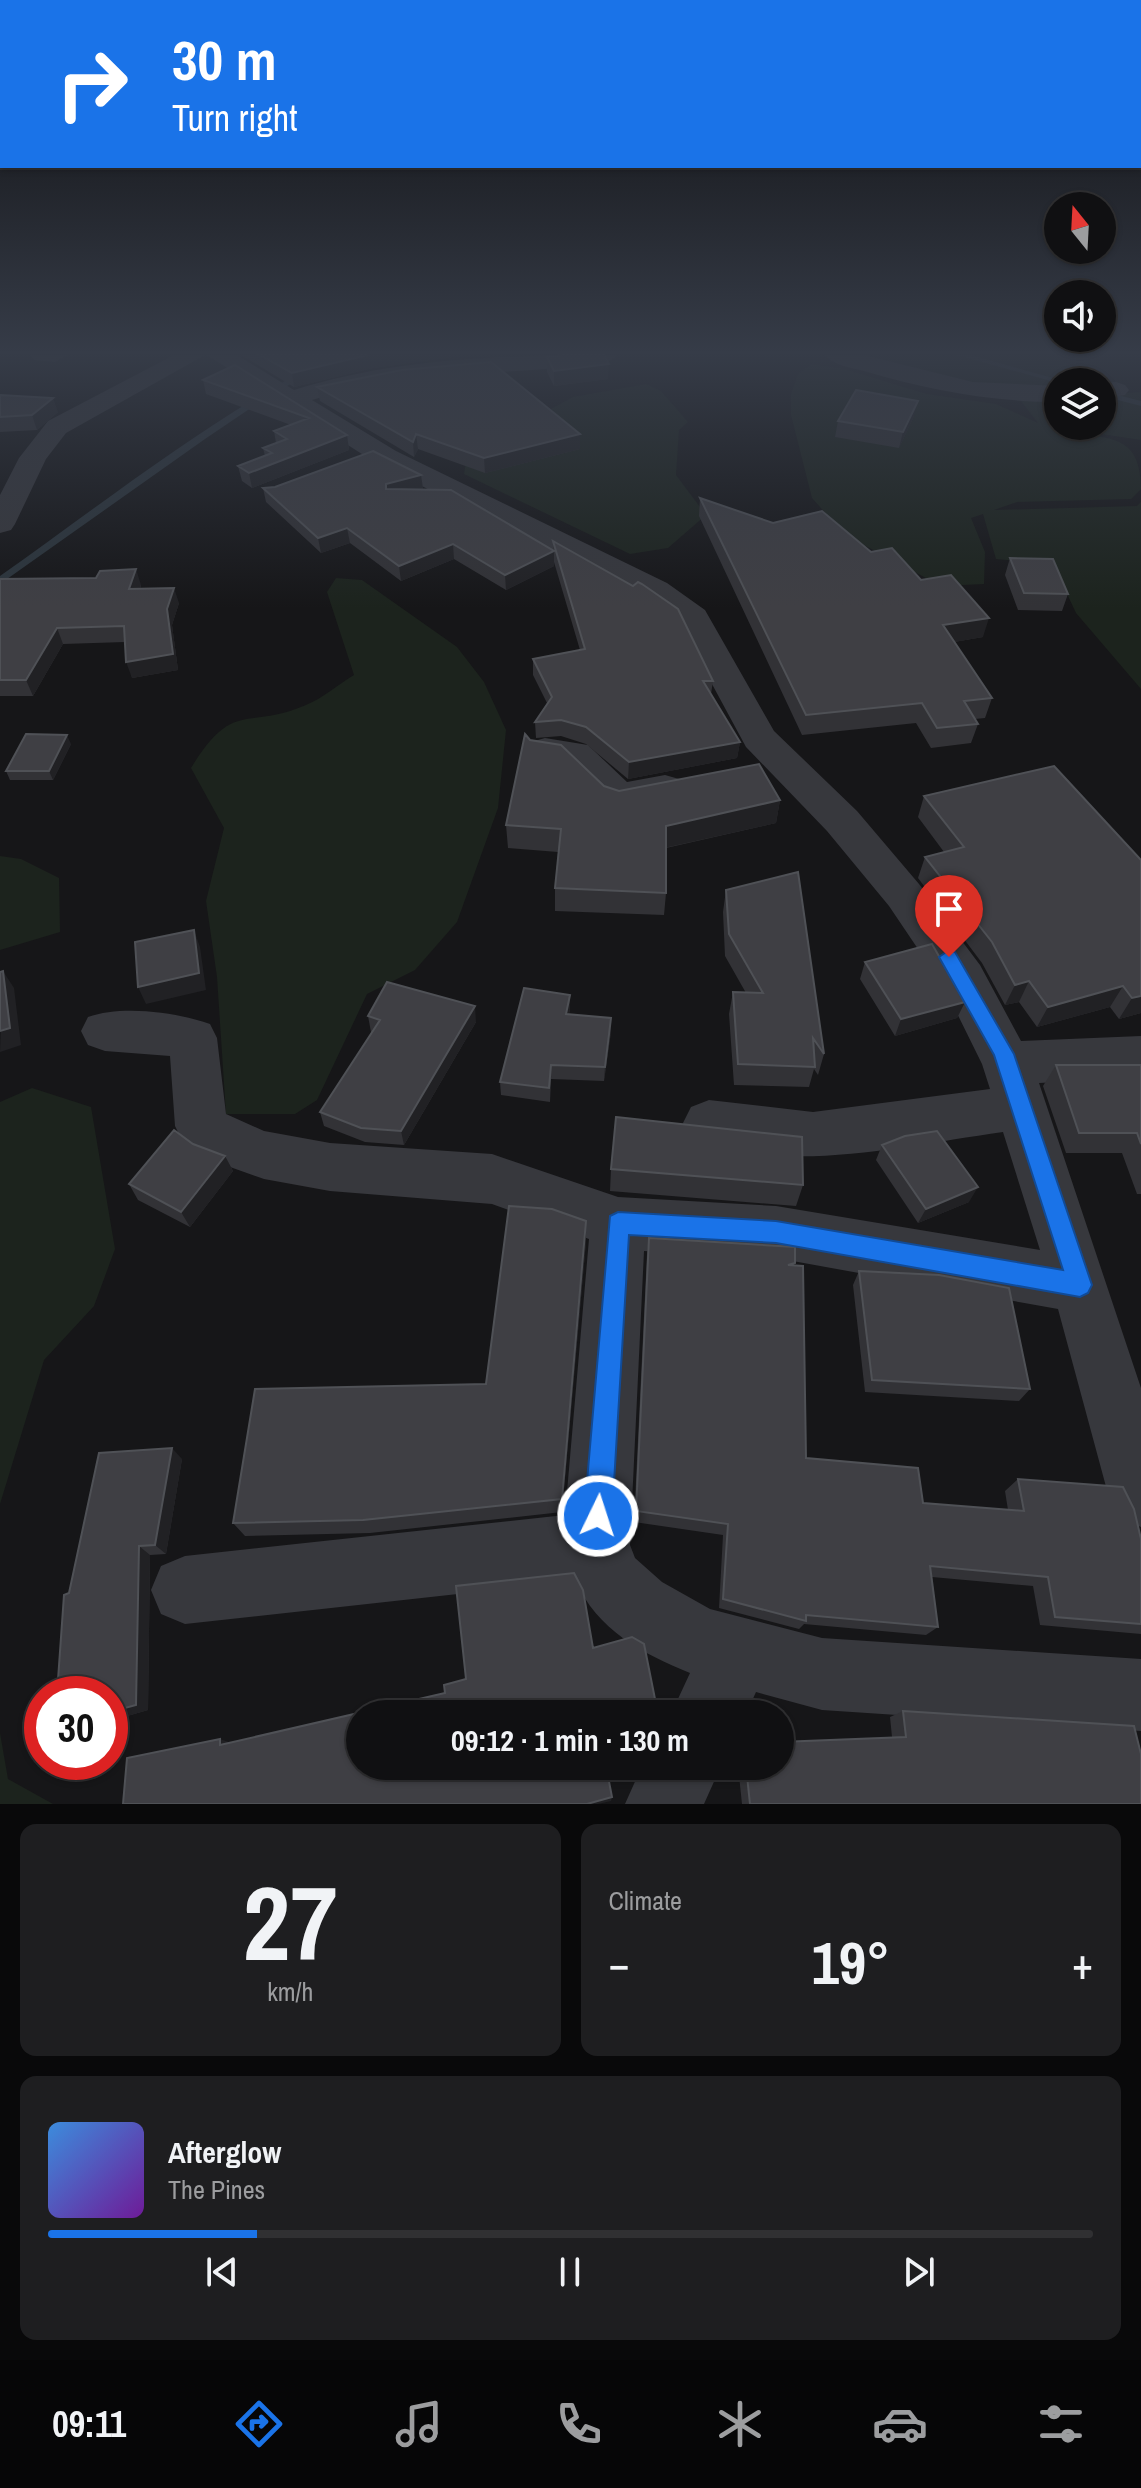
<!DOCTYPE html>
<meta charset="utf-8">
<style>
body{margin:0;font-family:"Archivo Narrow",sans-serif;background:#1e1e20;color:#f1f3f6;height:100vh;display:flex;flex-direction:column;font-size:30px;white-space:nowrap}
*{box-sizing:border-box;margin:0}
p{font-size:26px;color:#9c9d9f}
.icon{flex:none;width:44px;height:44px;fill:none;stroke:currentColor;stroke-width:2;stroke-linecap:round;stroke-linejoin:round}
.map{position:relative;height:1804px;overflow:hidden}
.drawer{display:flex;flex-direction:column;gap:20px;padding:20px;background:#09090a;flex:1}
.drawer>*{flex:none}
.guide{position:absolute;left:0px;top:0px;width:1142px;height:168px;box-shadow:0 2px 6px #0004,0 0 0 2px #303032;background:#1a73e8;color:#fff;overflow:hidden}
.needle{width:52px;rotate:342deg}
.controls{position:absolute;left:1044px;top:192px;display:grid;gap:16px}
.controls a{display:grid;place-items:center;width:72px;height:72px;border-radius:50%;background:#101012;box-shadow:0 2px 6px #0004,0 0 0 2px #303032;font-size:40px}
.speed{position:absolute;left:24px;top:1676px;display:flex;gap:16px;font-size:40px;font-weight:700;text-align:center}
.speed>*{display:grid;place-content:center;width:104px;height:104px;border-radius:50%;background:#101012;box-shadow:0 2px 6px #0004,0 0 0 2px #303032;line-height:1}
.speed .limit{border:12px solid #d22;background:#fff;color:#111}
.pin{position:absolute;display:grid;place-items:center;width:68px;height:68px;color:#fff;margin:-82px -34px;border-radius:50% 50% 50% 0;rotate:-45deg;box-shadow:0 0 8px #0007}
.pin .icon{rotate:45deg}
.me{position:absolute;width:88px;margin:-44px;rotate:4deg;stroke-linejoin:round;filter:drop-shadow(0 0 6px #0008)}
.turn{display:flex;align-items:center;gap:28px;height:168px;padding:0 40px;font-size:36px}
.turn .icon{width:104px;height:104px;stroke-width:2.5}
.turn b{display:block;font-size:56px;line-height:68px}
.big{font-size:60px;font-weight:700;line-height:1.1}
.drawer .card{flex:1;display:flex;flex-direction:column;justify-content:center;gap:12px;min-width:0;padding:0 28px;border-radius:16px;background:#1e1e20}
.drawer .dial{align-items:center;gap:0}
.dial b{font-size:104px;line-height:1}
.song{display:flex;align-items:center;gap:24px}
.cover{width:96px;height:96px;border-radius:12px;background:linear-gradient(135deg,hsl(210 70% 55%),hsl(280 70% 35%))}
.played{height:8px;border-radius:4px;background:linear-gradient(90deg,#1a73e8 20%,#303032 20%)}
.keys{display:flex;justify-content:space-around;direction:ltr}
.heat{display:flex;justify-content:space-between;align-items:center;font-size:44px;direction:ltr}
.drawer .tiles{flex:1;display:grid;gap:20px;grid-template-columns:1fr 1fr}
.card:last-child{grid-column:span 2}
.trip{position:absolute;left:346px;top:1700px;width:448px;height:80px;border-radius:40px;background:#101012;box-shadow:0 2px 6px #0004,0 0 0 2px #303032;font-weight:700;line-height:80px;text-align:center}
.tab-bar{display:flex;height:128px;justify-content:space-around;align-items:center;background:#060607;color:#9c9d9f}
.tab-bar .icon{width:56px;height:56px}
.tab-bar .selected{color:#1a73e8}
.tab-bar b{font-size:36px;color:#f1f3f6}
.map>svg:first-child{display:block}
.green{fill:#1c231d}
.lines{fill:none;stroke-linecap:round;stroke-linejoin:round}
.stream{fill:#2c353c;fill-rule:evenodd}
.minor{fill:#37383d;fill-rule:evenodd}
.wall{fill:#323236}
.shaded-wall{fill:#212124}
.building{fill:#3f3f44;stroke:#4f5156;stroke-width:2}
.route{fill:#1a73e8;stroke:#114b97;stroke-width:2}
</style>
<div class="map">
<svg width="1141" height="1804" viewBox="0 0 1141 1804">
<rect width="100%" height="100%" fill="#161618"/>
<path class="green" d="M862,355H1053L1098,382H1058V389L1009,391Z
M811,364L844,369L927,394L996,404L1038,423L1021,401L1058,398V426H1102V395L1141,392V440L1048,426C1096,444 1141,423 1141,489L1131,499L1017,502L994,510L1137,506L1141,502V689L1076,613L1053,564L996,559L983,514L971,518L985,552L984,584L941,586L845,535L812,498L791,415V394L798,374Z
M646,384L661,391L688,422L679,430L676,475L706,515L668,548L630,554L464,474L467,455L573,397Z
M336,578L362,580L457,647L484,682L506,730L498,808L457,922L415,970L367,994L317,1100L295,1114H226L217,977L206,901L224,828L191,768C234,698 246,731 306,705C323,698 339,684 354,675L327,592Z
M0,856L21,859L59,878L60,932L0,950Z
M32,1088L91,1107L115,1249L94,1306L44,1360L0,1504V1102Z
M0,1733L8,1779L53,1804H0Z"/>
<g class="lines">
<path class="stream" d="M957,355H971L1067,382L1058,383Z
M301,372L308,374L261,401L205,439L0,584V576C99,506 195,430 301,372Z
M1102,391L1141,401V406L1102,396Z"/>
<path class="minor" d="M31,355H67L55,362L34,360Z
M174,355H205L66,433L46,459L15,524L11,530L0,533V495L19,458L48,421Z
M207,355H237L294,390C398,357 509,355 617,355C607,368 573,367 558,368C475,375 391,375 312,400L396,451L667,583L705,610L774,731L857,811L919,884L980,965L1021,1041L1141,1036V1078L1039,1083L1141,1388V1527L1118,1517L1108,1494L1058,1309L776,1258L644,1251L630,1545L635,1558L662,1582L710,1609L822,1638L1141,1659V1731L822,1710L756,1692L746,1714H671L690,1673C643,1654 596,1629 576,1581L185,1624L161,1614L151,1590L161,1566L185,1556L565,1515L589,1239L492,1204L330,1191L264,1179L202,1157L183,1142L175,1126L170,1056L105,1051L88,1045L81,1031L88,1017C122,1005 176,1012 210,1024L217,1038L226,1114L264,1131L330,1143L492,1154L618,1197L776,1206L1040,1250L1003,1132C902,1146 790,1175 691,1139L683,1123L691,1107L709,1100L813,1112L990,1089L982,1064L945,989L889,906L827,831L746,747L679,623L643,597L376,463Z
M825,355H864L973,382L1058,386V402C991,402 928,390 864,371C852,368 833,365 825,355Z
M1116,382L1125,385L1129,390L1125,395L1102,399V383Z
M545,738L588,745L627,782L665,775L679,779L685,788L679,797L619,811L605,807L563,765L531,760L526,751L531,742Z
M642,1766H721L704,1804H625Z"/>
</g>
<path class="wall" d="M241,355H453V357L373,368L294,387Z
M547,357L608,379L554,386L547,372Z
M235,365L347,435L349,450L252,488L242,481L238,466L265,456L263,448L276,443L274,431L291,425L206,394L203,380Z
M317,387L580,449L485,473L418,449L414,457L320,401Z
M0,395L58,412L37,430L0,432Z
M914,416L899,448L835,437L838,421Z
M421,475L423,489L553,551V541L713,681L711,694L740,742L737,758L628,779L586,744L561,736L536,738L535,722L547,703L533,675V659L580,650L554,562V566L506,590L454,559L401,581L350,543L321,553L266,502L263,488Z
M700,498L773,523L871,552L921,580L983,637L954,642L992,698L985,718L975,719L978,724L971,743L931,748L916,723L802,735L699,516Z
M1010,558L1068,594L1062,611L1018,610L1005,575Z
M0,579L141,585L140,589L179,603L172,625L178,670L132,678L125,642L63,644L33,696H0Z
M530,740L604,786L619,791L780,800L776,823L666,848V893L664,915L555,911V888L558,852L508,848L506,825Z
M71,744L53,780H10L6,771Z
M924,796L1141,860V1013L1119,1019L1110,1007L1037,1027L1019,1002L1005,1005L982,963L918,878L925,857L944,852L918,817Z
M726,890L824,1054L818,1075L814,1069L809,1087L734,1085L729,1014L733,992L746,993L725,956L723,912Z
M865,962L965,1002L957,1018L895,1036L860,979Z
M570,1009L569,1014L611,1032L604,1081L551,1079L550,1102L501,1095L500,1082Z
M368,1016L476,1022L404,1145L365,1142L324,1126L320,1112L372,1032H371Z
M1056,1065H1141V1194H1137L1122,1153H1066L1043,1086Z
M193,1144L225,1156L233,1171L190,1227L138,1200L129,1184Z
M882,1145L969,1202L918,1223L876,1160Z
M611,1169L803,1185L796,1206L610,1191Z
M586,1221V1241L562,1512L370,1533L245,1536L233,1523L486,1384Z
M649,1238L794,1266L806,1458L923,1503L1008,1510L1005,1491L1018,1479L1141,1539V1634L1040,1625L1033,1586L932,1577L938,1627L926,1635L804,1624L799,1629L719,1608L723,1535L634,1522L647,1254Z
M859,1271L1030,1389L1019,1401L865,1392L853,1285Z
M182,1459L166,1554L150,1555L148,1710L110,1721V1694L69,1593Z
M903,1711L1141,1804H742L738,1766H780L892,1737L890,1717Z"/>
<path class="shaded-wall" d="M368,355H453V357L373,368L294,387L292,373Z
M609,364L608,379L554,386V371Z
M53,398L58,412L37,430L32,415Z
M918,401L914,416L899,448L903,432Z
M416,434L418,449L414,457L413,442Z
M580,434V449L485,473L484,458Z
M347,435L349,450L252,488L249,473Z
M421,475L423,489L388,498L386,484Z
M347,528L350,543L321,553L318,538Z
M453,544L454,559L401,581L399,566Z
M554,551V566L506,590L505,575Z
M136,569L141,585L134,604L129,589Z
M174,588L179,603L172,625L178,670L132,678L126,662L167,609Z
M989,618L983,637L937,645L943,625Z
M57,628L63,644L33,696L26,680Z
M67,735L71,744L53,780L49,771Z
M740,742L737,758L628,779L629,762Z
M780,800L776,823L664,848L666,826Z
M194,930L200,947L206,990L146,1004L138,987Z
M3,971L14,988L21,1045L0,1052Z
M1029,981L1019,1002L1005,1005L1015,985Z
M1123,986L1110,1007L1037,1027L1048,1007Z
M570,995V1009L566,1028V1014Z
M1141,996V1013L1119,1019L1132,998Z
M965,1002L957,1018L895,1036L901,1019Z
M475,1006L476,1022L404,1145L401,1131Z
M611,1018V1032L604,1081L605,1067Z
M225,1156L233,1171L190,1227L181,1212Z
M978,1187L969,1202L918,1223L926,1209Z
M586,1221V1241L562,1512V1499Z
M172,1448L182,1459L166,1554L155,1545Z
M139,1546L150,1555L148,1710L110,1721V1712Z
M220,1739L234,1744L220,1745Z
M612,1797L611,1801L598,1804H587Z"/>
<path class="building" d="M260,355H368L292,373Z
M563,355H604L609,364L554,371L547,357Z
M491,362L580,434L484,458L416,434L413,442L317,387L402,370Z
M235,365L347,435L249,473L238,466L272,453L263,448L287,439L274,431L309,418L203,380Z
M856,390L918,401L903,432L838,421Z
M0,395L53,398L32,415L0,417Z
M373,451L421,475L386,484V489L451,490L554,551L505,575L453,544L399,566L347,528L318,538L263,488L275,487Z
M700,498L773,523L822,511L871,552L892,548L921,580L951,575L989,618L943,625L992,698L964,701L978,724L937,728L922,703L806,715Z
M553,541L633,586L638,582L642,584L678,609L713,681H703L740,742L629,762L586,727L561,720L535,722L552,697L533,659L585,649Z
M1010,558L1053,559L1068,594L1024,593Z
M136,569L129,589L174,588L167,609L173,654L126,662L124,626L57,628L26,680H0V579L96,578L100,571Z
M26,734L67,735L49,771H6Z
M525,734L530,740L561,745L604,786L619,791L759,764L780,800L666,826V893L555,888L561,829L506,825Z
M1054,766L1141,860V996L1132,998L1123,986L1048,1007L1029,981L1015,985L992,942L925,857L964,847L924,796Z
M798,872L824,1054L813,1038L815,1067L738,1064L733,992L763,993L729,934L726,890Z
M194,930L199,973L138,987L135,942Z
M932,944L965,1002L901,1019L865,962Z
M3,971L10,1028L0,1031V972Z
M387,982L475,1006L401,1131L361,1128L320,1112L380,1020L368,1016Z
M524,988L570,995L566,1014L611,1018L605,1067L551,1065L549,1088L500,1082Z
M1056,1065H1141V1144L1137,1133H1079Z
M616,1117L802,1137L803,1185L611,1169Z
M174,1130L193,1144L225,1156L181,1212L129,1184Z
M937,1131L978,1187L926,1209L882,1145L905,1136Z
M509,1206L552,1209L586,1221L562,1499L363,1520L233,1523L255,1389L486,1384Z
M649,1238L795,1247V1263L788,1265L803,1266L806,1458L918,1468L923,1503L1024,1511L1018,1479L1123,1487L1134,1509L1141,1539V1624L1055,1617L1048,1577L930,1566L938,1627L806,1615V1621L723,1599L728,1524L636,1511Z
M859,1271L939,1275L1009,1288L1030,1389L872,1380Z
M172,1448L155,1545L139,1546L136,1705L110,1712V1694H57L64,1595L69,1593L99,1453Z
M574,1573L583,1590L593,1648L632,1637L644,1644L658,1714H360V1766H606L612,1797L587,1804H123L127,1758L220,1739V1745L445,1693L444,1685L466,1679L456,1586Z
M903,1711L1134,1726L1141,1754V1804H750L746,1766H780V1742L906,1737Z"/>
<linearGradient id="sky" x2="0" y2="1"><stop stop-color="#0c0c0d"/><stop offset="0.58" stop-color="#363c48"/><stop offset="1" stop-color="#363c48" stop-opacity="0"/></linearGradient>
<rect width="1141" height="608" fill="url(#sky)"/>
<path class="route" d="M949,950L955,952L1014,1054L1092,1285L1088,1293L1080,1297L776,1243L629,1235L612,1516L607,1526L598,1530L588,1526L584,1516L610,1216L618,1212L776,1221L1063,1270L994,1055L939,957Z"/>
</svg>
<div class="controls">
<a><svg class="needle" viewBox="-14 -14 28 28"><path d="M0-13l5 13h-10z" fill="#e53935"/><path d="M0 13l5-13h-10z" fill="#9c9d9f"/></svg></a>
<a><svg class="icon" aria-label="sound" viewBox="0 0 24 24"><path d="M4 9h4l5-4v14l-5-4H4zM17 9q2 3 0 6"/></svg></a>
<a><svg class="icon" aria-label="layers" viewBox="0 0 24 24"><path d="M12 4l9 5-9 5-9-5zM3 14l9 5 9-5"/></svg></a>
</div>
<div class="speed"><div class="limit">30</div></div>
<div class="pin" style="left:949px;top:957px;background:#d93025"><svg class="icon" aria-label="arrive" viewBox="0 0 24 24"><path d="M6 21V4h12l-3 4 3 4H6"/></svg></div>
<svg class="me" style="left:598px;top:1516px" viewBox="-20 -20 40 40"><circle r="17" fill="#1a73e8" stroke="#fff" stroke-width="3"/><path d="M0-11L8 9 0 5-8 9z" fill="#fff"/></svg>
<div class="trip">09:12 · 1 min · 130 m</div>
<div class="guide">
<div class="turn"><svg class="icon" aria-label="right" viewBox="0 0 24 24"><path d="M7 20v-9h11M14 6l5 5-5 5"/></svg><div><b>30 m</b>Turn right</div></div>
</div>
</div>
<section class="drawer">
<div class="tiles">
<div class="card dial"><b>27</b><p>km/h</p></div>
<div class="card"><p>Climate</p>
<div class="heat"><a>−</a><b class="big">19°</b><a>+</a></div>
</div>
<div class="card">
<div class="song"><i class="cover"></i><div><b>Afterglow</b><p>The Pines</p></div></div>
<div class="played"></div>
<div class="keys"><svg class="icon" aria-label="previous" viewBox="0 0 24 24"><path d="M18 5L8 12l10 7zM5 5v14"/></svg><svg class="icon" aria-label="pause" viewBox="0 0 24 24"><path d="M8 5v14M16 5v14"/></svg><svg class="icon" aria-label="next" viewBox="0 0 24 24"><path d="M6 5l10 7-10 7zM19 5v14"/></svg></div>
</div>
</div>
</section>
<nav class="tab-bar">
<b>09:11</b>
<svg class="icon selected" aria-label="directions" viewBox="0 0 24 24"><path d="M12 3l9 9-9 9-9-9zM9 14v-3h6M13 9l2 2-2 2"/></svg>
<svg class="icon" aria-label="music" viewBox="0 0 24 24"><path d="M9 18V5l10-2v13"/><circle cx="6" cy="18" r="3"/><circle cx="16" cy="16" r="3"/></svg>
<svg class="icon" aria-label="phone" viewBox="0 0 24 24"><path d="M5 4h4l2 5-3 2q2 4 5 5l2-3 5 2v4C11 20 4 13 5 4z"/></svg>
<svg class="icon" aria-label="climate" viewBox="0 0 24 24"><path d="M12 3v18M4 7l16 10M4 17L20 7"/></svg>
<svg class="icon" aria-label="car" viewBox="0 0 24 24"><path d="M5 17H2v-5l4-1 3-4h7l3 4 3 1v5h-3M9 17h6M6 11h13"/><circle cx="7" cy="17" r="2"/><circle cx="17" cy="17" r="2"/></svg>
<svg class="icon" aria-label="filters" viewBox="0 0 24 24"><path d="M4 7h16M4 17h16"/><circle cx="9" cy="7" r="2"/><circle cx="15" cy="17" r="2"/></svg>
</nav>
